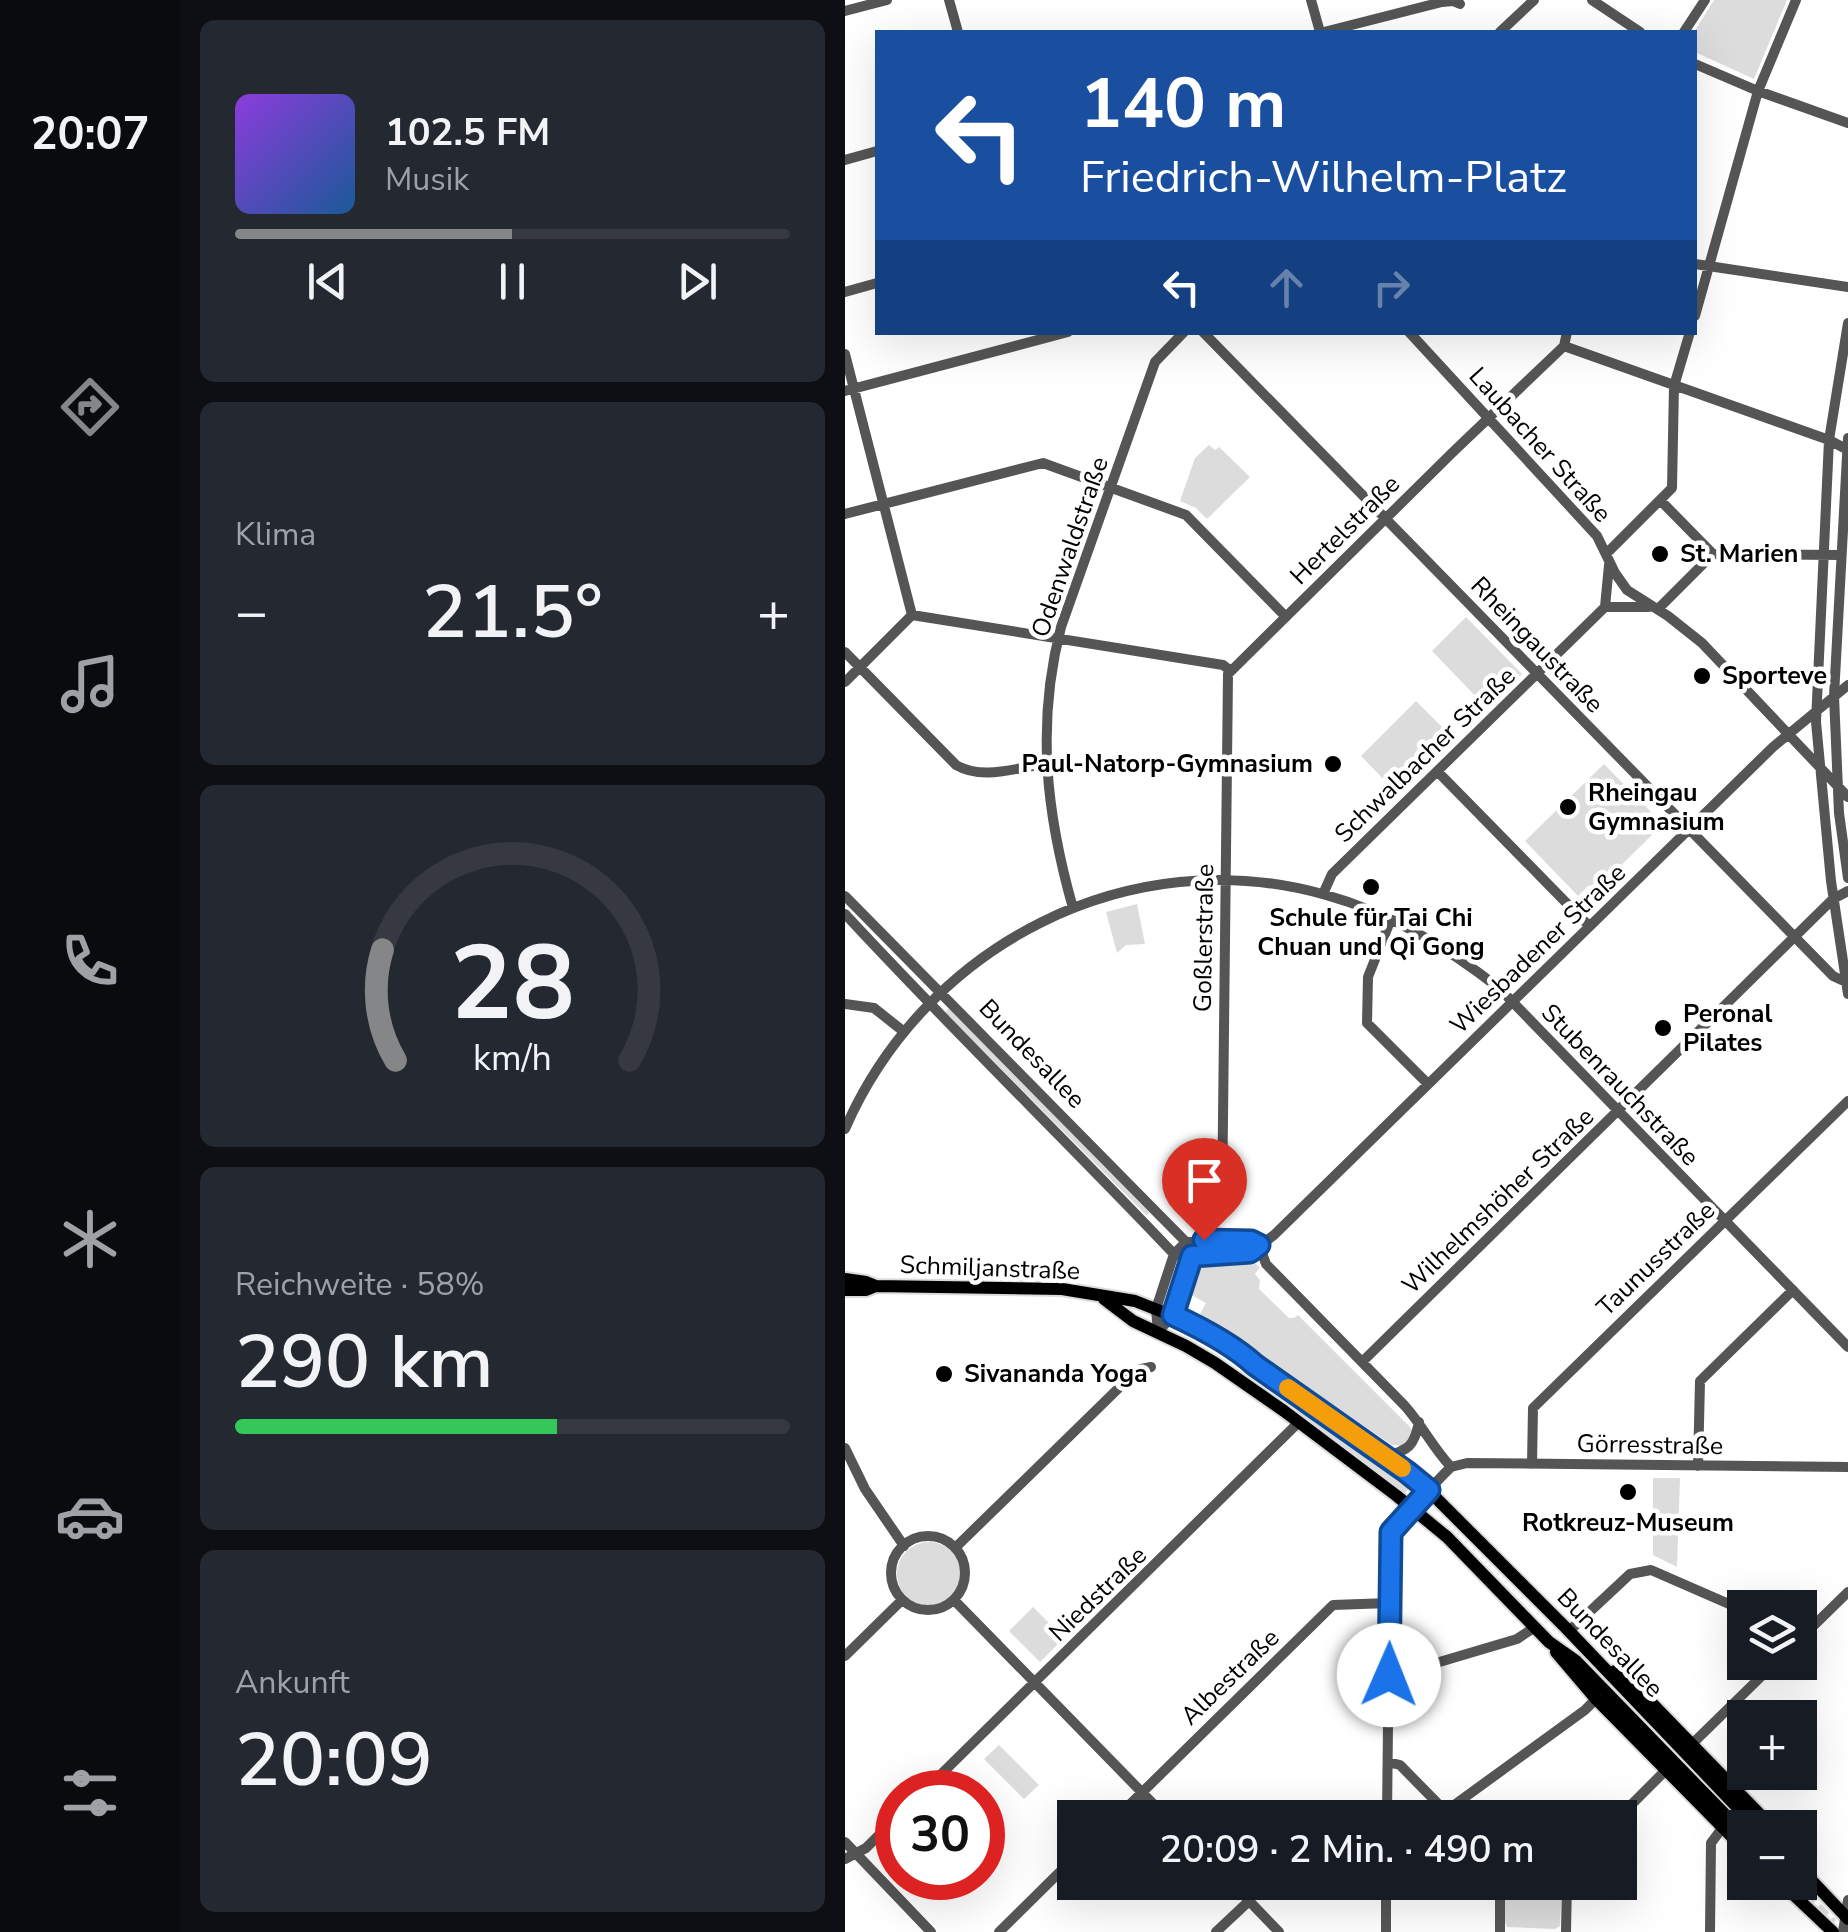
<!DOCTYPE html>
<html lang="de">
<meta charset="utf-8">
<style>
body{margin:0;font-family:"Nunito Sans",sans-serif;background:#242831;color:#f1f3f6;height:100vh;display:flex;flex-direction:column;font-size:38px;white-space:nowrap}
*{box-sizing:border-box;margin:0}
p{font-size:32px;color:#9ea1a6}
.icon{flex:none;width:55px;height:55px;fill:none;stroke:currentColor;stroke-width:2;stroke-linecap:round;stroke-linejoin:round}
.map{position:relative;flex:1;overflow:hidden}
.sheet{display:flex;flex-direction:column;gap:20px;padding:20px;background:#0d0f14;width:665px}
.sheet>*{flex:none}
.banner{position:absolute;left:30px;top:30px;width:822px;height:305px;border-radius:0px;box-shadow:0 10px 40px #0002;background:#1a4fa0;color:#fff;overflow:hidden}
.buttons{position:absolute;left:882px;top:1590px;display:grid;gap:20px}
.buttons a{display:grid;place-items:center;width:90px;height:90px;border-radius:0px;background:#171b24;box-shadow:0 10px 40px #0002;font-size:50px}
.speed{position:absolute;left:30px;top:1770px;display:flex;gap:20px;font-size:50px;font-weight:700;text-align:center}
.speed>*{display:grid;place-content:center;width:130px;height:130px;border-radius:50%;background:#171b24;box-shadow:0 10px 40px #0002;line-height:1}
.speed .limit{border:15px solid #d22;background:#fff;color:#111}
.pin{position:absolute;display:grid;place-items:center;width:85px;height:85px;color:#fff;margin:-102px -42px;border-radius:50% 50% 50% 0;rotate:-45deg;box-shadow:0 0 10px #0007}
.pin .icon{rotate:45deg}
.me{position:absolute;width:110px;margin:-55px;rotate:1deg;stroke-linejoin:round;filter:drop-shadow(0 0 8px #0008)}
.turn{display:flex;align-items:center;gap:35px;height:210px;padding:0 40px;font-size:45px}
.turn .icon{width:130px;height:130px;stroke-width:2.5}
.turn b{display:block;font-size:70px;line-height:85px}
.lanes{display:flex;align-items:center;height:95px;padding:0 40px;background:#0003;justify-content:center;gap:50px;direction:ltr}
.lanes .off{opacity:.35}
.big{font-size:75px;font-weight:600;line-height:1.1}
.sheet .widget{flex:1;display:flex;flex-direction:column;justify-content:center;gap:15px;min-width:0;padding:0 35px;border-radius:15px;background:#242831}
.sheet .dial{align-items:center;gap:0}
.dial svg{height:260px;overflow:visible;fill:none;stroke:#363941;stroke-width:7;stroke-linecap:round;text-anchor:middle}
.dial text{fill:#f1f3f6;stroke:none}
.song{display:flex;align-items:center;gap:30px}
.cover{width:120px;height:120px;border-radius:15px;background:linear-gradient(135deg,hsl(270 70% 55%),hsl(210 70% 35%))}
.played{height:10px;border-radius:5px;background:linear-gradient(90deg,#858687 50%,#363941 50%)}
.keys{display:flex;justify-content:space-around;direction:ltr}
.heat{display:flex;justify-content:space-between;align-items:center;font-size:55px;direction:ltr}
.charge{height:15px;border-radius:8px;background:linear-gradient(90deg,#34c759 58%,#363941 0)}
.trip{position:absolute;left:212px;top:1800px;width:580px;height:100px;border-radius:0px;background:#171b24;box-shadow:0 10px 40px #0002;font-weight:600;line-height:100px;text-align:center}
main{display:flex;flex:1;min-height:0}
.menu{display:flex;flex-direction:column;width:180px;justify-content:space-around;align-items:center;background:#090b0e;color:#9ea1a6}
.menu .icon{width:70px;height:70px}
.menu .selected{color:#858687}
.menu b{font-size:45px;color:#f1f3f6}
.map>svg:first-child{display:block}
.green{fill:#dcdcdc}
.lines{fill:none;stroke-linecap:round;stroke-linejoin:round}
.major-tunnel{stroke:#d9d9d9;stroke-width:12;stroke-dasharray:12 6;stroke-linecap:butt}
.major-casing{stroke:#dbdbdb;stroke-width:16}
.minor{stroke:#555;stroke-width:10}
.major{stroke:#000;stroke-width:12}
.route-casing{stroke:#114b97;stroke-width:25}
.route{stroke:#1a73e8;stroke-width:18}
.slow{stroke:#f59e0b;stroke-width:18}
.poi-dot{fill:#000;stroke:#fff;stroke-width:4}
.labels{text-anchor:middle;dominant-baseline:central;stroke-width:9;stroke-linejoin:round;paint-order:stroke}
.street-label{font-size:25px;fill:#000;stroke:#fff}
.poi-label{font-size:25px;font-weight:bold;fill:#000;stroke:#fff;text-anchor:start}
</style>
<main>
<nav class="menu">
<b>20:07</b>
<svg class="icon selected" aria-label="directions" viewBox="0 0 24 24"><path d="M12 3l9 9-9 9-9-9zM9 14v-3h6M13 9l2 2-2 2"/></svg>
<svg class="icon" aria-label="music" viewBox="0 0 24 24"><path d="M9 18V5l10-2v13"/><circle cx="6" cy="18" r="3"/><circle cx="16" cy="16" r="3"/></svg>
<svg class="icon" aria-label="phone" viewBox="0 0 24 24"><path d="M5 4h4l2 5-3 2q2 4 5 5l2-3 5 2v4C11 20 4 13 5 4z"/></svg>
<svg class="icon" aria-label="climate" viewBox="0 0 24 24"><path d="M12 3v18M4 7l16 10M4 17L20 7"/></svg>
<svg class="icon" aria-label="car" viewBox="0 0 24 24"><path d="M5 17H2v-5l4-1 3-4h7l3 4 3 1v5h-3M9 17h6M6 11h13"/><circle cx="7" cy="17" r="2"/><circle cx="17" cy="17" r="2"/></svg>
<svg class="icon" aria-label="filters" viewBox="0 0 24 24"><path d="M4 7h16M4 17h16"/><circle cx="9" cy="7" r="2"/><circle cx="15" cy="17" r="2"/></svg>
</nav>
<section class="sheet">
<div class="widget">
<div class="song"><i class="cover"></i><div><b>102.5 FM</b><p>Musik</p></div></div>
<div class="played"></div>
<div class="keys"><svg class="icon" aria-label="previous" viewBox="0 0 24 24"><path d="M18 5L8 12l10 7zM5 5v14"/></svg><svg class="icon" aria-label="pause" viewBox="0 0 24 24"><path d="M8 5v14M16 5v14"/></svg><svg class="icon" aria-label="next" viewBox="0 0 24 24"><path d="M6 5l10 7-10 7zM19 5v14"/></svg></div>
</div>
<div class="widget"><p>Klima</p>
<div class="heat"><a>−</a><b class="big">21.5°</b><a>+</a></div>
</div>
<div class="widget dial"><svg viewBox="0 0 100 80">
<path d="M14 69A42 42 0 1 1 86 69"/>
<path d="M14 69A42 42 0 0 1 10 35" stroke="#858687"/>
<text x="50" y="56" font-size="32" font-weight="700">28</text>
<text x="50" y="72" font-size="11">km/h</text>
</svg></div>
<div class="widget"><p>Reichweite · 58%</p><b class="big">290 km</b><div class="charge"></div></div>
<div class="widget"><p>Ankunft</p><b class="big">20:09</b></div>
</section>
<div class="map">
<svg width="1003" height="1932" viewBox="0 0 1003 1932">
<rect width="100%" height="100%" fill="#fff"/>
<path class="green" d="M869,0H942L909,79L850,52L849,32Z
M364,445L370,450L374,447L405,477L362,519L351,508L335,501L350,458Z
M621,617L677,674L642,708L587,651Z
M571,701L608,738L552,793L516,756Z
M759,764L812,818L801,829L807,835L750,891L744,885L733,896L680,841Z
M292,904L300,944L281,945L272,953L261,912Z
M105,1008L304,1212V1214L301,1215L100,1012Z
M378,1259L408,1262L415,1267L410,1274L415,1280L414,1289L444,1318H449L453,1315L564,1426L568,1432L565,1440L558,1446L547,1445L355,1314L361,1303L345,1294C351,1273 356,1262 378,1259Z
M458,1406L567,1485L560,1493L452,1412Z
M808,1478H835L832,1567L808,1555Z
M52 1574a32 32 0 1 1 64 0a32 32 0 1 1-64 0Z
M188,1607L219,1638L195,1662L164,1631Z
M154,1745L194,1785L179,1799L139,1759Z
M660,1883H717L715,1926L710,1929L662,1927L660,1922Z"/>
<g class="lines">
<path class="major-tunnel" d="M947,1882L987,1924"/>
<defs>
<path id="major" d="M0,1279L21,1282L31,1286
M0,1290H21L31,1286L217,1289L290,1301L343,1322L399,1355L572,1479L721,1628L912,1828
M259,1299L288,1321L341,1346L370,1363L439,1411L552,1496L602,1537L704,1642L731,1661L900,1835
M711,1652L751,1699L900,1850
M770,1671L793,1689L928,1828
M955,1868L1003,1919
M935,1882L988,1932"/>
</defs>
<use href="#major" class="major-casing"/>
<path class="minor" d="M104,0L113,32
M466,0L475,32
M747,0L795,32
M0,11L42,0
M479,32L597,2L608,1L615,4
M655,32L689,0
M839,32L860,0
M850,64L913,91L1003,123
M0,160L32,151
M850,264L1003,287
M0,292L32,283
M850,316L913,91L951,0
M1003,323L984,440L971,722L986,881L1003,994
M358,332L988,976L1001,982
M564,332L752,536L770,573L782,590L823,616L857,643L1003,797
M719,346L984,440L1003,450
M0,354L67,615
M0,391L223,332
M1003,438L989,696L994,813L1003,878
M815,500L827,488L829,386L845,332
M0,514L198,463L341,515L441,617
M761,554L815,500L868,554L813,609
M868,554L995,555
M760,607H804
M67,615L378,665L386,671
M0,652L111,765C138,781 172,767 201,764
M0,682L67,615
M593,772L744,926
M478,894L487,874L760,607L764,565
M0,896L341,1242L347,1257L344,1270L328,1315L313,1332
M228,908C201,813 191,724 216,627L310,362L339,332
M0,914C107,1030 221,1140 329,1254
M546,919L523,977L522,1023L583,1084
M0,1004L29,1008L58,1031
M0,1129C80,945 285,839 481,895C546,913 601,947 654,988L1003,1347
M377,1207L383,674L608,452L719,346L722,332
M414,1245L421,1264L560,1406C577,1425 588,1448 606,1467
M329,1254L347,1257L405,1253L429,1235L928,747L1003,685
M313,1332L311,1309L329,1254L341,1242L405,1241L414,1245
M517,1362L988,899L1003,891
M0,1448L20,1489L59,1546
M541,1457C564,1449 569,1447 574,1422
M687,1464L688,1408L1003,1101
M853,1466L855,1381L948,1290
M46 1573a37 37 0 1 1 74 0a37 37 0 1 1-74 0Z
M110,1548L285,1377L296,1369L306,1367
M109,1600L322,1818
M724,1631L785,1574L806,1570L900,1611
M955,1639L1003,1592
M0,1656L57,1600
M543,1675L554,1674L672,1639L690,1627
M847,1744L931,1662
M543,1762L555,1765L607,1818
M78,1792L454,1422
M601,1811L740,1710L751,1699
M271,1818L488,1605L544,1603
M542,1818L545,1537L553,1522L598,1475L606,1467L622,1463L1003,1467
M773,1818L821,1770
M0,1842L86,1932
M0,1859L21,1848L52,1817
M386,1882L434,1932
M655,1882V1932
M154,1932L230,1857
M371,1932L404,1901
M541,1932V1882
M721,1932L722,1882
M865,1932L866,1843L878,1827
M998,1932L1003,1900"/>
<use href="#major" class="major"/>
</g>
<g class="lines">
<defs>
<path id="route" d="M359,1240L406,1241L414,1245L405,1252L347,1256L328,1315C356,1328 387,1344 410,1365L562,1472L584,1490L546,1532L544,1675"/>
</defs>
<use href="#route" class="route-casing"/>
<use href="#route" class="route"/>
<path class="slow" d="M443,1388L557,1468"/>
</g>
<g class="poi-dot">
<circle cx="815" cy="554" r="10"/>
<circle cx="857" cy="676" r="10"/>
<circle cx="488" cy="764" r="10"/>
<circle cx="723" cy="807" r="10"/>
<circle cx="526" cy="887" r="10"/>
<circle cx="818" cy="1028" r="10"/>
<circle cx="99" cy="1374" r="10"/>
<circle cx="783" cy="1492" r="10"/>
</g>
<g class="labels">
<g class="street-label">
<text transform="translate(695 445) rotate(48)">Laubacher Straße</text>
<text transform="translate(500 530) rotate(-45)">Hertelstraße</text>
<text transform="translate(225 547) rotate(-71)">Odenwaldstraße</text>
<text transform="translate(692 645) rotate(46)">Rheingaustraße</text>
<text transform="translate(580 755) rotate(-44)">Schwalbacher Straße</text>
<text transform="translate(359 938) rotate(-89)">Goßlerstraße</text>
<text transform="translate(693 949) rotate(-44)">Wiesbadener Straße</text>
<text transform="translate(187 1054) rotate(46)">Bundesallee</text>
<text transform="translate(775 1085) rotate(46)">Stubenrauchstraße</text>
<text transform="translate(653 1201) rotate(-44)">Wilhelmshöher Straße</text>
<text transform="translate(811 1259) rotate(-44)">Taunusstraße</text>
<text transform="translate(145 1268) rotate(2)">Schmiljanstraße</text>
<text transform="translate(805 1445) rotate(1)">Görresstraße</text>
<text transform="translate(253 1594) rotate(-44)">Niedstraße</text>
<text transform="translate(765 1643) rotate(46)">Bundesallee</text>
<text transform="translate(385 1677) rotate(-44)">Albestraße</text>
</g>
<g class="poi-label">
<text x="835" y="554">St. Marien</text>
<text x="877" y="676">Sporteve</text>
<text x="468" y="764" text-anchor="end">Paul-Natorp-Gymnasium</text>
<text x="743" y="793">Rheingau<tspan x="743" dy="29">Gymnasium</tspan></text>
<text x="526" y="918" text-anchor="middle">Schule für Tai Chi<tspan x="526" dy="29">Chuan und Qi Gong</tspan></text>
<text x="838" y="1014">Peronal<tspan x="838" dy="29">Pilates</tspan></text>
<text x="119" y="1374">Sivananda Yoga</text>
<text x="783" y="1523" text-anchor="middle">Rotkreuz-Museum</text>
</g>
</g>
</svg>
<div class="buttons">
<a><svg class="icon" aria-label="layers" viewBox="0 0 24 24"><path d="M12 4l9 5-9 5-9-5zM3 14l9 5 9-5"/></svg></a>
<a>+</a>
<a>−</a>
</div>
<div class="speed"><div class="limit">30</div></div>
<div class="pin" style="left:359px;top:1240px;background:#d93025"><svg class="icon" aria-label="arrive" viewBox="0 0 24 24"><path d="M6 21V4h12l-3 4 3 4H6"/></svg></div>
<svg class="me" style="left:544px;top:1675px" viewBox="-20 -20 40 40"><circle r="19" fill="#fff"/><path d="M0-13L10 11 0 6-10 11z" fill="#1a73e8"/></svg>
<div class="trip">20:09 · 2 Min. · 490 m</div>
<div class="banner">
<div class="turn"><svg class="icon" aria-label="left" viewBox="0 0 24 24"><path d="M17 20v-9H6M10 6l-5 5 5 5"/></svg><div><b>140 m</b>Friedrich-Wilhelm-Platz</div></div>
<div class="lanes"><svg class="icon" aria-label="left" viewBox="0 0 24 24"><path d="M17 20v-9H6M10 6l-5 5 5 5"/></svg><svg class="icon off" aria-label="ahead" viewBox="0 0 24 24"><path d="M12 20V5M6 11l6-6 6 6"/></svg><svg class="icon off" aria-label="right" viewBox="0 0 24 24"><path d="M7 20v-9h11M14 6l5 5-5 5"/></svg></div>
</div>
</div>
</main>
